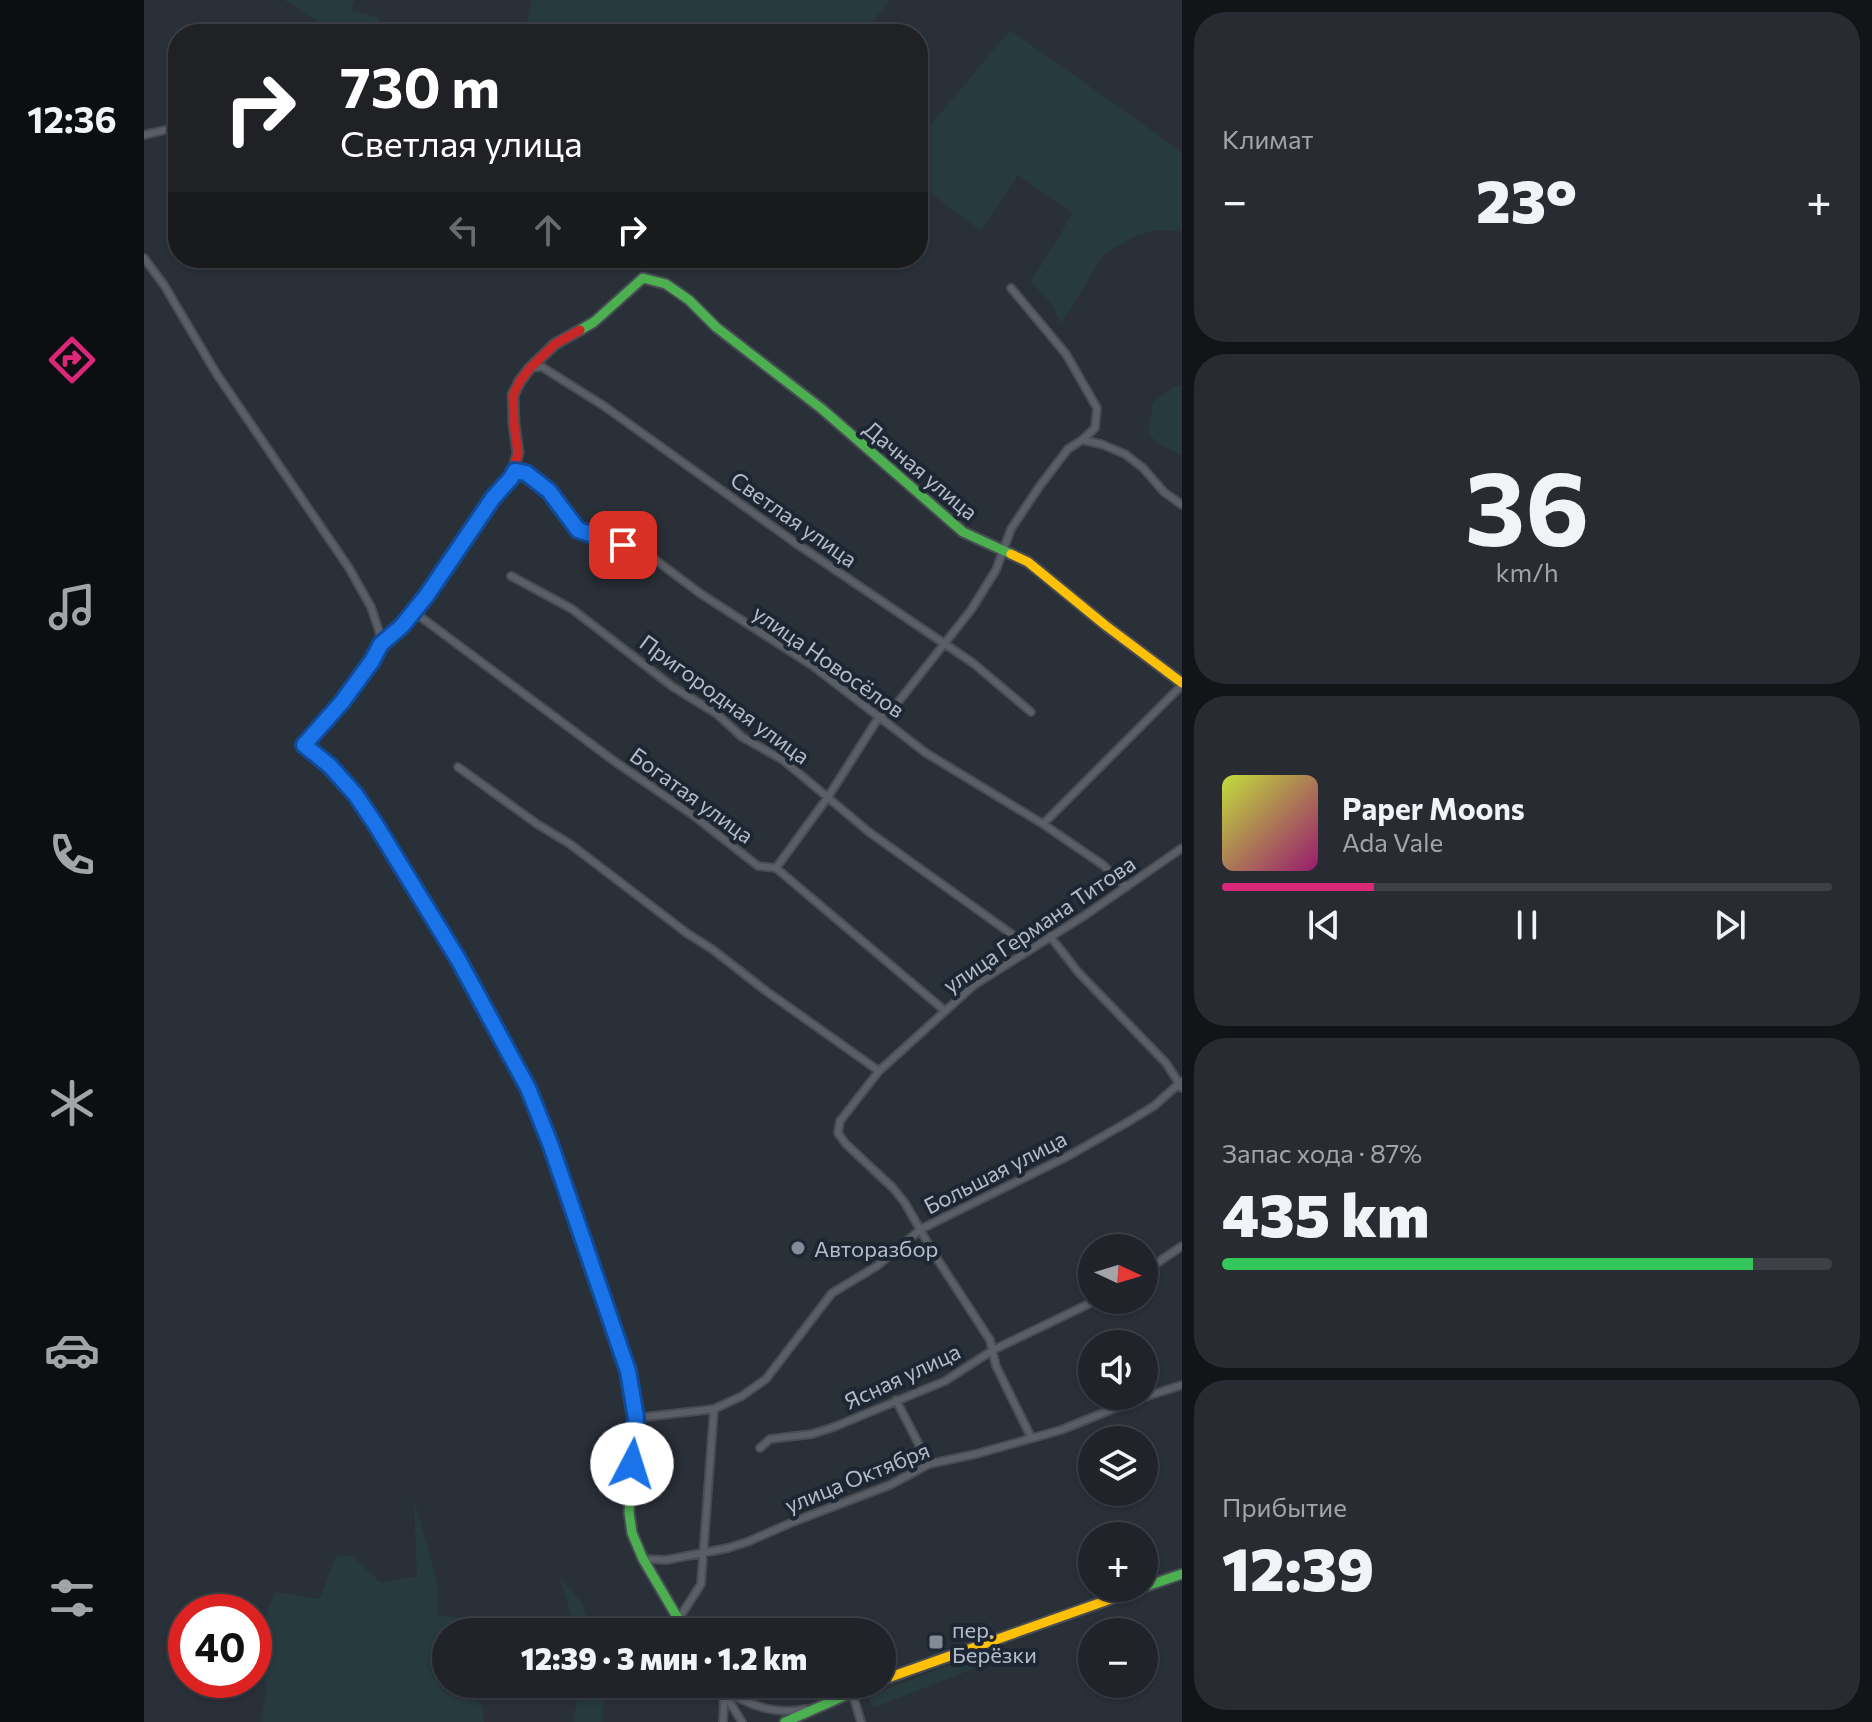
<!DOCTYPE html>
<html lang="ru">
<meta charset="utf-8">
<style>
body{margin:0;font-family:Commissioner,sans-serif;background:#282c32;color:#f1f3f6;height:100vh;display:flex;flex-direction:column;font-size:30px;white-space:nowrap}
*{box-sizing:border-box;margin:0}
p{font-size:26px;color:#a2a4a8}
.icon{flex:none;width:44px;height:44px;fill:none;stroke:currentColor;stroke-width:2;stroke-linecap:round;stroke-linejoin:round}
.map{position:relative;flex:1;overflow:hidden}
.sheet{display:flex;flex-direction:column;gap:12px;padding:12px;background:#121417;width:690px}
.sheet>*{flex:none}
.hud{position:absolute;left:24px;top:24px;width:760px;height:244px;border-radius:32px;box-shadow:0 2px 6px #0004,0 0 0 2px #3d4147;background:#202124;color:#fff;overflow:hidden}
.needle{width:52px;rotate:94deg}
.fabs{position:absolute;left:934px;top:1234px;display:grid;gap:16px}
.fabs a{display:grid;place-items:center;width:80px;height:80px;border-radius:50%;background:#20242a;box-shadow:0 2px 6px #0004,0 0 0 2px #3d4147;font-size:40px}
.speed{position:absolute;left:24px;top:1594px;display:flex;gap:16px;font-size:40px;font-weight:700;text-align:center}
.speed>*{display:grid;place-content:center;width:104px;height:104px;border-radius:50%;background:#20242a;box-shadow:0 2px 6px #0004,0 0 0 2px #3d4147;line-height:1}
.speed .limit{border:12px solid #d22;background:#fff;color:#111}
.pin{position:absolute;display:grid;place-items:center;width:68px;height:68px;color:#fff;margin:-34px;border-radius:16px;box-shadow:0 4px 12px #0006}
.me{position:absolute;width:88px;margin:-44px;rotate:5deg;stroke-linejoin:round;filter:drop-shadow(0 0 6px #0008)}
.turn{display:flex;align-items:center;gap:28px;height:168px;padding:0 40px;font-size:36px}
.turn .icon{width:104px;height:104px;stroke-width:2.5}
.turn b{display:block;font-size:56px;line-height:68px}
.lanes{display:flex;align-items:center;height:76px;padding:0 40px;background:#0003;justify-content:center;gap:40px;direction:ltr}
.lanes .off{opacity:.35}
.big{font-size:60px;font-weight:800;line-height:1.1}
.sheet .card{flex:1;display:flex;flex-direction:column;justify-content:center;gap:12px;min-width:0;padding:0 28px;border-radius:32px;background:#282c32}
.sheet .dial{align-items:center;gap:0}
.dial b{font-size:104px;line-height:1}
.song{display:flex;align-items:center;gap:24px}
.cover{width:96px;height:96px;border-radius:12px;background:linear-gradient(135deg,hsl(70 70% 55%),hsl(320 70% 35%))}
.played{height:8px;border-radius:4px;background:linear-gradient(90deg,#db2777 25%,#3d4147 25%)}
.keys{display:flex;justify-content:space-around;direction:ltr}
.heat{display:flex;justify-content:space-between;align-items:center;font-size:44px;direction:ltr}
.charge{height:12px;border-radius:6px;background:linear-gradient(90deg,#34c759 87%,#3d4147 0)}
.trip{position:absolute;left:288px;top:1618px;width:464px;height:80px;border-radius:40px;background:#20242a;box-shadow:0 2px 6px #0004,0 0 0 2px #3d4147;font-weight:800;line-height:80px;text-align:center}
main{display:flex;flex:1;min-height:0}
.menu{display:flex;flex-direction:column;width:144px;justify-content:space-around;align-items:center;background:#0d0e11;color:#a2a4a8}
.menu .icon{width:56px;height:56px}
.menu .active{color:#db2777}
.menu b{font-size:36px;color:#f1f3f6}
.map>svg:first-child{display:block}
.green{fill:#273a3e}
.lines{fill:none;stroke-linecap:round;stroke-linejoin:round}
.street-casing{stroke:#484c53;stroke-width:10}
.fast-casing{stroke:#484c53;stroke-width:13}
.slow-casing{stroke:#484c53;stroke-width:13}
.jam-casing{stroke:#484c53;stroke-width:13}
.street{stroke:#5a5e66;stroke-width:6}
.fast{stroke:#4caf50;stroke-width:9}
.slow{stroke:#ffc107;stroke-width:9}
.jam{stroke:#c62828;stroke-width:9}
.route-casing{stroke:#114b97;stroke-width:20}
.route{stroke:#1a73e8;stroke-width:14}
.poi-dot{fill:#848b96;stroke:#1d2633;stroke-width:3}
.labels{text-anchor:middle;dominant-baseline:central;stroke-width:8;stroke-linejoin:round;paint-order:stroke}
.street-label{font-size:22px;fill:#b4bcc9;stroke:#1d2633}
.poi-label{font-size:22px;fill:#b4bcc9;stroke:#1d2633;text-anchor:start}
</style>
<main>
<nav class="menu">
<b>12:36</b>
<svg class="icon active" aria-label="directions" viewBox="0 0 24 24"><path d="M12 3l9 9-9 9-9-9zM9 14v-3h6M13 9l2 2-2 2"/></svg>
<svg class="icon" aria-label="music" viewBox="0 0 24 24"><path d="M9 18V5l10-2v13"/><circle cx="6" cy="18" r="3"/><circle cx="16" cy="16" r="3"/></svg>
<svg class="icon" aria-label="phone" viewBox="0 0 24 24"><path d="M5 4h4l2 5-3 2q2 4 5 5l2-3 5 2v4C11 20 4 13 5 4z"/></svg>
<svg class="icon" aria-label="climate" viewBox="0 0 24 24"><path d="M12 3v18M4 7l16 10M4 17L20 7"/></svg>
<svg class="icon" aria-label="car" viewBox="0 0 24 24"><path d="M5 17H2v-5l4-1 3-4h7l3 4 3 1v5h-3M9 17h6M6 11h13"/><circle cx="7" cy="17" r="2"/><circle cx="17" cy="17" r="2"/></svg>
<svg class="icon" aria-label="filters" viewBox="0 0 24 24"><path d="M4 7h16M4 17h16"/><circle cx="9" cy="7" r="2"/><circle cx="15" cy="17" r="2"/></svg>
</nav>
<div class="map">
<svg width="1038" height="1722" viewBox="0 0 1038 1722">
<rect width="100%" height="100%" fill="#2a3038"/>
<path class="green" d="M140,0H210L207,10L235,18L232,34H194Z
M388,0H746L719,34H380Z
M866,30L1038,152V233L1035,231L1012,230L989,237L960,254L917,324L907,303L887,282L929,213L874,175L837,231L774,184V140Z
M1038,385V455L1015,445L1004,433L1009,402L1032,386Z
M270,1499L294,1585V1615L316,1618V1632H302V1684H316L338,1706L340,1722H117L123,1684L110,1667V1652L130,1592L176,1599L192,1555L208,1556L237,1583L273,1576Z
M416,1578L437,1602L450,1632H432Z
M853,1647L857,1658L729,1708L724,1696Z
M436,1684H461L458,1722H429Z"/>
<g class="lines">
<defs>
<path id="street" d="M0,135L34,127
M0,258L20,285L72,373L205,568L227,607L235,631L237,644
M867,288L922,354L953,408L951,428L938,440L957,444L981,454L999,468L1020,492L1038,505
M386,368L398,367L460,406L650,542L829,663L887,712
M371,471L382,473L405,491L434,530L501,552L557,594L669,666L782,753L899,824L959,865L982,887
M367,576L428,609L529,687L573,714L598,737L639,760L725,832L887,948
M270,612L470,761L549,815L614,866L632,868L800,1010
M314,767L393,824L426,844L544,934L568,949L622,991L735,1071
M899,824L1038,685
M632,868L684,797L735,717L743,714L751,706L827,610L852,570L867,529L895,487L924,449L938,440
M906,936L934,972L1022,1063L1038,1088
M1000,1272L1038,1246
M752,1400L785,1464
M492,1418L570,1409L598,1396L622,1379L688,1293L733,1266L777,1229L926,1155L982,1123L1010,1106L1038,1081
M887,1437L852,1366L846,1340L790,1254L761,1203L749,1188L702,1144L694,1133L696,1121L735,1071L830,985L943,914L1038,848
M616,1448L626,1439L668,1434L690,1427L801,1381L849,1350L953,1300
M499,1559L522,1560L584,1548L603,1542L649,1522L746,1485L785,1464L832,1454L917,1430L991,1400L1038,1385
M534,1620L557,1584L570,1409
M576,1686C602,1705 630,1716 662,1709
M579,1691L598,1722
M708,1692L717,1722
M578,1694L580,1704L579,1722"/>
<path id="fast" d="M436,330L450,322L499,278L522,284L545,300L572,327L678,409L819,532L867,554
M262,875L314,959L377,1073L407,1146L484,1371L492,1418L485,1512L488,1533L499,1559L542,1632
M1000,1587L1038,1574
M641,1722L727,1684"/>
<path id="slow" d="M867,554L884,562L961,625L1038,683
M262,875L211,794L186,766L160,745L198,702L228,661L237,644L258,626L283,595L326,532
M738,1680L998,1588"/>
<path id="jam" d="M326,532L349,498L367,478L374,453L370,424L369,395L376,381L386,368L411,344L436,330"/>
</defs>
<use href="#street" class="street-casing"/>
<use href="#fast" class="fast-casing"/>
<use href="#slow" class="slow-casing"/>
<use href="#jam" class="jam-casing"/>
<use href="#street" class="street"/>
<use href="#fast" class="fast"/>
<use href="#slow" class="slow"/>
<use href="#jam" class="jam"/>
</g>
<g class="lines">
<defs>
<path id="route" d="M479,545L434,530L405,491L382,473L371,471L367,478L349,498L283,595L258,626L237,644L228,661L198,702L160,745L186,766L211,794L230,822L314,959L384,1088L407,1146L484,1371L492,1418L488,1464"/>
</defs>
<use href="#route" class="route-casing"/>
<use href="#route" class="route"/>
</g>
<g class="poi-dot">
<circle cx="654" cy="1248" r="8"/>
<rect x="784" y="1634" width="16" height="16" rx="4"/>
</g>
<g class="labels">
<g class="street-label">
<text transform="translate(777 470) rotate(40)">Дачная улица</text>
<text transform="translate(650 519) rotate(35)">Светлая улица</text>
<text transform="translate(685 661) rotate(35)">улица Новосёлов</text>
<text transform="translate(581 699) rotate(36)">Пригородная улица</text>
<text transform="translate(548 795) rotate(36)">Богатая улица</text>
<text transform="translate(895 924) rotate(-34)">улица Германа Титова</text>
<text transform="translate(851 1172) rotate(-27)">Большая улица</text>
<text transform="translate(758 1376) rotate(-25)">Ясная улица</text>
<text transform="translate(713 1477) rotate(-22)">улица Октября</text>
</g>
<g class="poi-label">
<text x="670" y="1248">Авторазбор</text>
<text x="808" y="1629">пер.<tspan x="808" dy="25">Берёзки</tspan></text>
</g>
</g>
</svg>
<div class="fabs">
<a><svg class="needle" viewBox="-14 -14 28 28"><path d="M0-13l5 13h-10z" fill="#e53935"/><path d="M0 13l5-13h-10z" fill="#a2a4a8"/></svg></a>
<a><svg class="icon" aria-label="sound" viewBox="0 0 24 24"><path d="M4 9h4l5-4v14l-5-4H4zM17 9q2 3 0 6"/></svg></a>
<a><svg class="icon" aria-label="layers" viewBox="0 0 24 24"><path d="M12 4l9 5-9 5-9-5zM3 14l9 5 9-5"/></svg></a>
<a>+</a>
<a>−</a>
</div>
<div class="speed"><div class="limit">40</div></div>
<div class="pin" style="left:479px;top:545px;background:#d93025"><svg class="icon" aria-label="arrive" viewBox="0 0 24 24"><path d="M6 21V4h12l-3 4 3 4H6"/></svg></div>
<svg class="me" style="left:488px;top:1464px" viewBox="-20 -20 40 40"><circle r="19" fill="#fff"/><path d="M0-13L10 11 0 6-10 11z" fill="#1a73e8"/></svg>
<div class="trip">12:39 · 3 мин · 1.2 km</div>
<div class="hud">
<div class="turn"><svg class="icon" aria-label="right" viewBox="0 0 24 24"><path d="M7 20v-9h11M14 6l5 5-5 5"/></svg><div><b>730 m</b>Светлая улица</div></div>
<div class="lanes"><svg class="icon off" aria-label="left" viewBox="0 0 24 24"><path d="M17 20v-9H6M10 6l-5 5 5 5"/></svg><svg class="icon off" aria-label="ahead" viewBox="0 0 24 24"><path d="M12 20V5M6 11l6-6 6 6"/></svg><svg class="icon" aria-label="right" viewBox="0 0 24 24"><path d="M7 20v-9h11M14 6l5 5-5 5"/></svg></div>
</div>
</div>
<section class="sheet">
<div class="card"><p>Климат</p>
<div class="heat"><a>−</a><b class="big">23°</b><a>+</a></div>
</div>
<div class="card dial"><b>36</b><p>km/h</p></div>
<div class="card">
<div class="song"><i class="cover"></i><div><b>Paper Moons</b><p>Ada Vale</p></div></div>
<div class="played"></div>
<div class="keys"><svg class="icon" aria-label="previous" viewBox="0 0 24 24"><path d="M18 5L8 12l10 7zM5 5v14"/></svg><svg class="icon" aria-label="pause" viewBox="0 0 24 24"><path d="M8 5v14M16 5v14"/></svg><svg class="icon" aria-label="next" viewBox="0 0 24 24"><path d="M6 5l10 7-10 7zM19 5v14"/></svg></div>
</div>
<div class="card"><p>Запас хода · 87%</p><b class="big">435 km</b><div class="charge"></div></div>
<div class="card"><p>Прибытие</p><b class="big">12:39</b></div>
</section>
</main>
